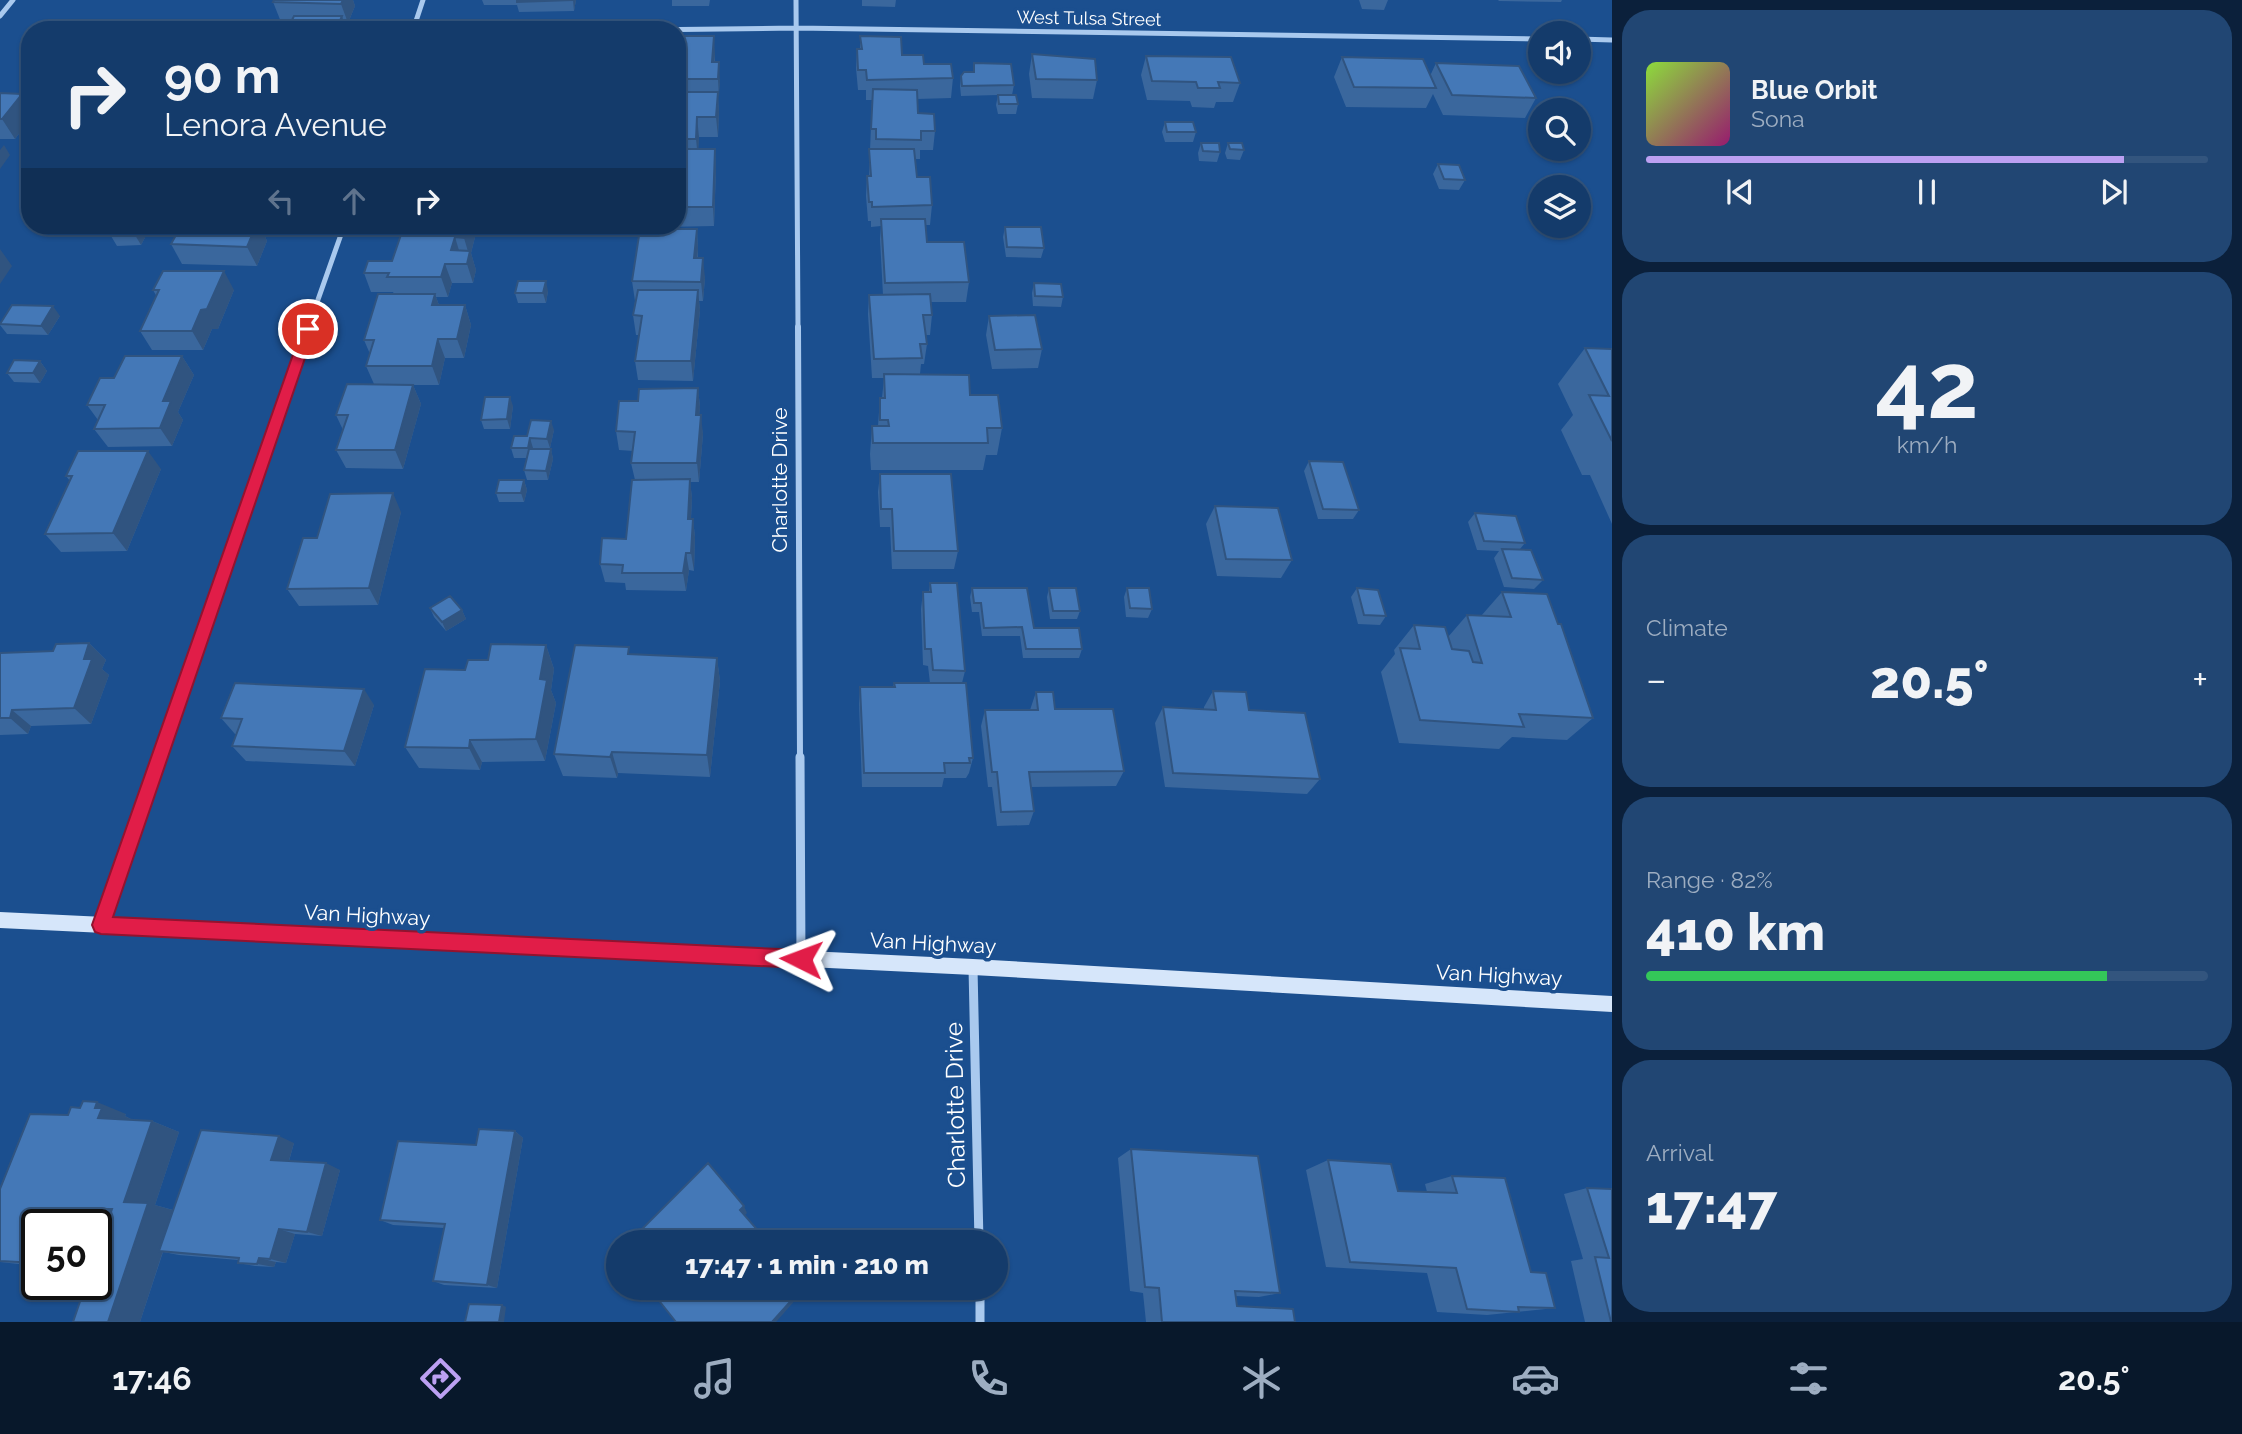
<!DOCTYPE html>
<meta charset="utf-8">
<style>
body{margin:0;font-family:Raleway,sans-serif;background:#214673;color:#f1f3f6;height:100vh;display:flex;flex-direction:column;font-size:26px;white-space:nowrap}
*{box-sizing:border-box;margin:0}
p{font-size:23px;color:#9dadc1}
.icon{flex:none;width:38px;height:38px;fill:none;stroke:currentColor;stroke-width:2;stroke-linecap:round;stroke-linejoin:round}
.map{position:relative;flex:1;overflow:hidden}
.details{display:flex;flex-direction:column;gap:10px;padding:10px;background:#0b203b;width:630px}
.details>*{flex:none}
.guide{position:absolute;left:21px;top:21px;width:665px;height:214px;border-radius:28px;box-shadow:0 2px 5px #0004,0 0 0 2px #33557e;background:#143b6b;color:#f1f3f6;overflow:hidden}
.buttons{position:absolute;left:1528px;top:21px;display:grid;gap:14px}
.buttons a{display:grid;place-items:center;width:63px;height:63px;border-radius:50%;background:#143b6b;box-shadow:0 2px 5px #0004,0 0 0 2px #33557e;font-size:35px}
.speed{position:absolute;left:21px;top:1209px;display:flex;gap:14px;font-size:35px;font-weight:700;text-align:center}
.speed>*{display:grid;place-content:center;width:91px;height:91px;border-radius:50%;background:#143b6b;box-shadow:0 2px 5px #0004,0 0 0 2px #33557e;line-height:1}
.speed .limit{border:4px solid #111;border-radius:10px;background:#fff;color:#111}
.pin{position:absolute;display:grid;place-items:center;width:60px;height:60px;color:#fff;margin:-30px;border:4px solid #fff;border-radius:50%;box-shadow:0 2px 7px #0007}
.me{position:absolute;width:77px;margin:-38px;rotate:273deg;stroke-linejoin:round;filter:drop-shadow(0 0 5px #0008)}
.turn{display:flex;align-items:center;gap:24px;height:147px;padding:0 28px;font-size:32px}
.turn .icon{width:91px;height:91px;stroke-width:2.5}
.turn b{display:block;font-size:49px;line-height:60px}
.lanes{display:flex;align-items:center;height:66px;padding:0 28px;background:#0003;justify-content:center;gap:35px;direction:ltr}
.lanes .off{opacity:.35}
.big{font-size:52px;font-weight:800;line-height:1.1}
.details .widget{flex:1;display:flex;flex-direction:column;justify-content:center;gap:10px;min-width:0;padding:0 24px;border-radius:28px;background:#214673}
.details .dial{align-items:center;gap:0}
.dial b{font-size:91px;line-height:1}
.song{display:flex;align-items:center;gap:21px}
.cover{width:84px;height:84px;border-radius:10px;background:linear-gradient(135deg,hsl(90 70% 55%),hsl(320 70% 35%))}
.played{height:7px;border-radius:4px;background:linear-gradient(90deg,#bca0f2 85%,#33557e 85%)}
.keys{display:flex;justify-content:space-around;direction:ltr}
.heat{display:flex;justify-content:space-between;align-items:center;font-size:38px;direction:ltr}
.charge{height:10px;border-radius:5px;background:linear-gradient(90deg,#34c759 82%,#33557e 0)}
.trip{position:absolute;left:606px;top:1230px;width:402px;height:70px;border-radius:35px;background:#143b6b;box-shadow:0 2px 5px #0004,0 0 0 2px #33557e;font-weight:800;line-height:70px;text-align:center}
.menu{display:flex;height:112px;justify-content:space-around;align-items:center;background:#08182b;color:#9dadc1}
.menu .icon{width:49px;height:49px}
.menu .selected{color:#bca0f2}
.menu b{font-size:32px;color:#f1f3f6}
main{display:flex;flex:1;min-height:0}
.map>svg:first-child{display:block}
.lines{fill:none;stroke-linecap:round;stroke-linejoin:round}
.street-far2{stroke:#a9c9ee;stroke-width:5}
.street-far1{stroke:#a9c9ee;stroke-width:6}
.street{stroke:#a9c9ee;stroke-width:9}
.secondary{fill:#d6e6fa;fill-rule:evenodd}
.wall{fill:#3a679d}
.shaded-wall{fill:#305480}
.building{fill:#4478b7;stroke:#305480;stroke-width:2}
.route{fill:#e11d48;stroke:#92132f;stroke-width:2}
.labels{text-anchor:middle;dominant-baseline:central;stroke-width:7;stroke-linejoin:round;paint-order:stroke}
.far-street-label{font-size:18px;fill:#fff;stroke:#1b4f8f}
.street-label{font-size:21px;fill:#fff;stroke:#1b4f8f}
.near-street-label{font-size:24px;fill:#fff;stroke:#1b4f8f}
</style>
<main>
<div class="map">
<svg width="1612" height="1322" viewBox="0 0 1612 1322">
<rect width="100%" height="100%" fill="#1b4f8f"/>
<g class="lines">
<path class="street-far2" d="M796,0L798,328
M0,16L13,0
M413,30L423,0
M637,30L796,28L1540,39
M1578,39L1612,40
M308,328L344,226"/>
<path class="street-far1" d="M798,327L800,758
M159,758L309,327"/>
<path class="street" d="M800,757L801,958
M101,925L160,757
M973,968L979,1242
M980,1288V1322"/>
<path class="secondary" d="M0,912L973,959L1612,996V1012L973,975L0,928Z"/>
</g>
<path class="wall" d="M274,0H353L355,6L348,23H344L346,30H287L291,22H281L273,2Z
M482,0H576L574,11L519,12L517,5H484Z
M672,0H710L709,6H672Z
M862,0H896L895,7L862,6Z
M1359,0H1388L1384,10L1362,9Z
M1498,0H1562L1561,2L1499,1Z
M677,36L715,55V62L720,81L718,98L719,112L718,137H699L698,149H715L716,169L714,226L665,227V226H677Z
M860,36L924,64L953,78L951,98L917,99L918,113L935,131L933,150H920V159H915L917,177L932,205L930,225H926L927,242L969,282L966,302H931L932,315L930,335H926L927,344L924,364H921L920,374L970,395L1002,428L997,455H986L983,470H871L870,454L872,426H878L880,398H882L884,378H872L868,314L869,295H883L880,239L881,226L871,227V221H868L866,196L867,176H869L872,100H866V90H858L856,68L857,49H860Z
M1032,54L1097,80L1093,99L1032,98L1029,74Z
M1146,56L1240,83L1233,102H1216L1214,108L1192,107L1190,101L1147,100L1141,75Z
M1342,57L1430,76L1436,63L1536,98L1525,118L1443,115L1433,94L1426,108L1346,107L1334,77Z
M974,63L1014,85L1012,95L1018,104L1016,114H998L996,105L998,95L961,96L960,86L961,76L973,72Z
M0,93L22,94L30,107V119L15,139H0Z
M1165,122L1196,132L1193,142H1165L1162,132Z
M1201,143L1220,152L1217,162L1199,161L1198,153Z
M1228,143L1244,150L1240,160L1227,159L1225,153Z
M1438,164L1465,180L1459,190L1439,189L1433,174Z
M181,226H266L263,232L267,241L257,266L182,264L171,244Z
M404,226H472L475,237L471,253L476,270L473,283H452L448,297H436L439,305H465L471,325L464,358H445L439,385H413L421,404L403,469L346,468L336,450L343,430L336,415L374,384L366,366L370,354L364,340L394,294L393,292H371L364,273L392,261Z
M572,226H615V228H572Z
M1005,227L1044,248L1041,258L1006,257L1003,237Z
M697,229L698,249V258L705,278L703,301H699L700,310L693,381L638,380L635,361L639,335H636L633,315L635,301L632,281Z
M148,232L141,245L117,246L111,236Z
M1034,283L1063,297L1061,307L1033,306L1032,293Z
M153,290H234L218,329H212L203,350H152L140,331L157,297Z
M548,291L546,303H518L515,293Z
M60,316L48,335L7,334L0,325V324Z
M989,316L1042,349L1038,368L992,369L986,335Z
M1585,348L1612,349V524L1590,475H1582L1561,430L1573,415L1558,384Z
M182,356L194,375L178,412L183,420L172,446L108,447L94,429L98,420L87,405L114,378Z
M40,361L47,371L40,383L14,382L7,373Z
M698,388L700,407L699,415L703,434L699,482H690L692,498L691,519H693L695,537L694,571L689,570L686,591L626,590L625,583L605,582L600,564L626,539L635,480L631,463L633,451L619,450L616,431L638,401Z
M513,406L510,429H484L481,420Z
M554,430L550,448H533V449H551L553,459L548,480H527L524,470L527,458H514L511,448L527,436Z
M1309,461L1359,510L1353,519H1318L1304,471Z
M161,469L127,551L61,552L45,534L70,481L66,476Z
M880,474L958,551L954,569H892L890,527H880L878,492Z
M524,480L527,490L524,502H499L496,493Z
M1215,506L1292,560L1281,578L1217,576L1206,524Z
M401,512L378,605L299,606L287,589L317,538Z
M1475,513L1525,543L1520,549L1543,580L1534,589L1504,587L1494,558L1499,551L1477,550L1468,522Z
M930,583L965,671L962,683L973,758L969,773L966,778H944L942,787H862L859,703L860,687H893L894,683H930L928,666L923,665L921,609L923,592H929Z
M972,588L1034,628L1082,649L1079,658H1023L1020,636H982L979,612H972L970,597Z
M1049,588L1080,611L1077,619H1050L1047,597Z
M1127,588L1152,609L1148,618L1126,617L1124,597Z
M1357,588L1386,616L1380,625L1358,624L1351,597Z
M1502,592L1593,718L1567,740L1512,737L1499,749L1399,743L1381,672L1395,654L1394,650L1414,625L1448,637L1467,615L1481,616Z
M430,608L462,610L466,619L446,631L434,617Z
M89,643L106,660L102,669L109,675L91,724L31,726L28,734L0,735V653L53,651Z
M546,645L554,669L551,690L556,703L545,761L482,762L480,770L419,768L405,747L465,670L488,660Z
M631,654L717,658L720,681L710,777L618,773L617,778L563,776L554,754Z
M1213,691L1249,710L1320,779L1307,794L1165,787L1155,723L1163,707L1204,709V707Z
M1036,692L1124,771L1116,786L1031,787L1034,811L1029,825L997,826L992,787H988L981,726L985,710H1030Z
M374,705L355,766L246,761L232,746L237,734H235L221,718Z
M126,1114L125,1116L131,1119V1120L152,1121L179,1132L155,1205L173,1210L294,1143L289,1161L340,1170L322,1236L295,1234L286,1263L276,1262L274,1267L255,1266L238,1263V1260L179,1255L163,1252L140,1322H73L96,1284V1225H37V1266L0,1262V1189L68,1115Z
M515,1131L523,1138L497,1288L444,1285L433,1281L444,1228L393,1225L380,1220L476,1145Z
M1131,1149L1280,1293L1259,1297L1235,1296L1237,1306L1295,1322H1146L1143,1293L1130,1291L1118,1158Z
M1328,1160L1398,1191L1427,1192L1425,1184L1452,1176L1531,1272L1555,1308L1487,1315L1437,1312L1427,1273L1326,1267L1306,1170Z
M1587,1188L1612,1189V1322H1585L1571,1261L1583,1259L1564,1194Z"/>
<path class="shaded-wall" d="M343,0H353L355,6L348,23L341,4Z
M573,0H576L574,11Z
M342,16L346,30H336Z
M714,36L715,55L713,81L712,62Z
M719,62L720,81L719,98L718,79Z
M718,92L719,112L718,137L716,117Z
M22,94L30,107V119L15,139L2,119Z
M697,117L699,137L698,159L696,139Z
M4,145L10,155L0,169V150Z
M715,149L716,169L714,226L713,207Z
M140,226H144L148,232L141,245L135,235Z
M252,226H266L263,232L267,241L257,266L247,247Z
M467,226H472L475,237L471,253L476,270L473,283L467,264L469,255L464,238Z
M697,229L698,249L696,278L694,258Z
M455,237L461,257L451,250Z
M0,249L12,266L0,284Z
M703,258L705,278L703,301L701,282Z
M445,264L452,283L448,297L441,277Z
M224,271L234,290L218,329H212L203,350L192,331L201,310Z
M546,281L548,291L546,303L543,293Z
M698,290L700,310L693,381L691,361Z
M435,294L442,314L432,305Z
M465,305L471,325L464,358L457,339Z
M53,306L60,316L48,335L41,326Z
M438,339L445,358L439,385L432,366Z
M182,356L194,375L178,412L183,420L172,446L160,428L163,401Z
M40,361L47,371L40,383L33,373Z
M413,385L421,404L403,469L395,450Z
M698,388L700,407L698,434L696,415Z
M510,397L513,406L510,429L507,419Z
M701,415L703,434L699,482L697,463Z
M551,421L554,430L550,448L547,439Z
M530,438L533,448L531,458L528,448Z
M551,449L553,459L548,480L546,471Z
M148,451L161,469L127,551L113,533Z
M690,479L692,498L690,537L688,519Z
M524,480L527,490L524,502L521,493Z
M393,493L401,512L378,605L369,588Z
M693,519L695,537L694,571L691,553Z
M686,553L689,570L686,591L683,573Z
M462,610L466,619L446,631L442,622Z
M89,643L106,660L102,669L109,675L91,724L74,708L84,659Z
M546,645L554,669L551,690L556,703L545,761L536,739L540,679Z
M717,658L720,681L710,777L707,755Z
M364,689L374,705L355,766L344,751Z
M12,710L31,726L28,734L10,718Z
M470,740L482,762L480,770L469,748Z
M612,752L618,773L617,778L610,757Z
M97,1102L126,1114L125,1116L131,1119L127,1129L98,1118L95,1108Z
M152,1121L179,1132L155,1205L176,1211L140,1322H108L124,1202Z
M515,1131L523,1138L497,1288L487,1285Z
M279,1136L294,1143L287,1167L271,1160Z
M326,1163L340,1170L322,1236L307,1232Z
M744,1206L747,1213L743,1217L740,1210Z
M107,1209L137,1216L96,1267V1239Z
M279,1229L295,1234L286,1263L270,1259Z
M259,1258L276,1262L274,1267L257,1264Z
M798,1293V1297L776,1322H772Z
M502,1305L506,1307L504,1322H499Z"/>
<path class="building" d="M274,0H343L341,4L273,2Z
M517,0H573L517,2Z
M294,16H342L336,30H287Z
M677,36H714L712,62H719L718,79H677Z
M860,36L901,37L902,55H923L924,64H951L953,78L867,80L866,70H858L857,49H862Z
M1032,54L1095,59L1097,80L1036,79Z
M1146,56L1231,57L1240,83L1218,82L1220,88H1198L1196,82L1152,81Z
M1342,57L1423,59L1436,88L1354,87Z
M974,63L1011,64L1014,85L962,86L961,76L964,72H974Z
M1436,63L1519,66L1536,98L1452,95Z
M873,89L917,90L918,113L934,114L935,131H921V140L876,139V129H871Z
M677,92H718L716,117H697L696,139H677Z
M0,93L22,94L2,119H0Z
M998,95H1016L1018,104H999Z
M1165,122H1193L1196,132H1167Z
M1201,143H1219L1220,152L1203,151Z
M1228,143H1242L1244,150L1230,149Z
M677,149H715L713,207H677Z
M869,149H914L917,177H930L932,205L872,207V202H869L867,176H871Z
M1438,164L1459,165L1465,180L1444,179Z
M881,219H925L927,242H964L969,282L885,283Z
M117,226H140L135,235L111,236Z
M181,226H256L247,247L171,244Z
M404,226H467L464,238L455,237L451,250L470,251L467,264H445L441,277H387L389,273H364L368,261H392Z
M1005,227H1041L1044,248L1007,247Z
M640,229H697L694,258H703L701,282L632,281Z
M163,271H224L207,309L201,310L192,331H140L159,290H153Z
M518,281H546L543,293H515Z
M1034,283L1061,284L1063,297L1035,296Z
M638,290H698L691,361H635L642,316L633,315Z
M378,294H435L432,305H465L457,339H438L432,366H366L374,340H364Z
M930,294L932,315H923L927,344H920L922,358L874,359L869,295Z
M12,305L53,306L41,326L0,324Z
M1035,315L1042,349L995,350L989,316Z
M1585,348L1612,349V441L1589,395L1609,396Z
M125,356H182L163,401H171L160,428L94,429L105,405H87L100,378H114Z
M14,360L40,361L33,373H7Z
M884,374L969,375L970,395H998L1002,428H987L988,443H873L872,426H889L888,420H880V398H885Z
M347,384L413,385L395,450H336L348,415H336Z
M698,388L696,415H701L697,463H631L635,432L616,431L619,401H638L639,389Z
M485,397H510L507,419L481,420Z
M531,420L551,421L547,439L530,438L528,448H511L514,436H527Z
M529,449H551L546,471L524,470Z
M78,451H148L113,533L45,534L72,476H66Z
M1309,461L1343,462L1359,510L1323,509Z
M880,474H951L958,551H894L892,509H881Z
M690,479L688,519H693L691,553H686L683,573H622L623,565L600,564L602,538L626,539L632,480Z
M499,480H524L521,493H496Z
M393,493L369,588L287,589L303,538H317L330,494Z
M1215,506L1278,508L1292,560L1226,559Z
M1475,513L1516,516L1525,543L1484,541Z
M1502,549L1531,550L1543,580L1512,578Z
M930,583H957L965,671L933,670L931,649H925L923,592H931Z
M972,588H1027L1034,628H1079L1082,649H1026L1022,627L984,628L981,603H974Z
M1049,588H1076L1080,611H1053Z
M1127,588H1149L1152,609L1130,608Z
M1357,588L1378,590L1386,616L1364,615Z
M1502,592L1547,594L1558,624H1561L1593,718L1519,714L1524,727L1420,720L1400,648L1420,649L1414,625L1445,627L1452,649L1469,651L1473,662L1482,663L1467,615L1511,617Z
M450,596L462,610L442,622L430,608Z
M89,643L84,659H92L74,708L12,710L10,718H0V653L53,651L56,644Z
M491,644L546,645L540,679L547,680L536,739L470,740L469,748L405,747L425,669L465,670L468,660H488Z
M575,645L629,647L628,654L717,658L707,755L612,752L610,757L554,754Z
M235,683L364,689L344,751L232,746L242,719L221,718Z
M894,683H966L973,758H969L970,763H944L945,773H864L860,687H895Z
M1213,691L1246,692L1249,710L1305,713L1320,779L1173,773L1163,707L1216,710Z
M1036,692H1053L1055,709H1113L1124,771L1029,772L1034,811L1001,812L997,772H992L985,710H1038Z
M83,1101L97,1102L95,1108H102L98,1118L152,1121L124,1202L148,1203L108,1322H73L86,1284H96V1255L112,1209H107L96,1239V1225H37V1263L0,1261V1189L30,1114L68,1115L71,1107L80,1108Z
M479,1129L515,1131L487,1285L433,1281L445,1224L380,1220L398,1141L476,1145Z
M201,1130L279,1136L271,1160L326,1163L307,1232L279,1229L270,1259L259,1258L257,1264L238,1263L239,1258L159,1251Z
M1131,1149L1258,1156L1280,1293L1235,1291L1237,1306L1293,1309L1295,1322H1162L1159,1288L1145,1287Z
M1328,1160L1391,1164L1398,1191L1457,1193L1452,1176L1505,1178L1531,1272L1546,1273L1555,1308L1518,1307L1519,1312L1467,1309L1456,1268L1350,1262Z
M708,1163L744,1206L740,1210L768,1242H629Z
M1587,1188L1612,1189V1322H1611L1595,1257L1609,1258Z
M649,1288H793L798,1293L772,1322H676Z
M469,1304L502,1305L499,1322H465Z"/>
<path class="route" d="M308,325L315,329L113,917L801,950L808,952L810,959L808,965L801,968L101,934L95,932L92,925L302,329Z"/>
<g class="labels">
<g class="far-street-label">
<text transform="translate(1089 18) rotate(1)">West Tulsa Street</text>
</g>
<g class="street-label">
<text transform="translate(779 480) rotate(-90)">Charlotte Drive</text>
<text transform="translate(367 915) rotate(3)">Van Highway</text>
<text transform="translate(933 943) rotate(3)">Van Highway</text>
<text transform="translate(1499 975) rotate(3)">Van Highway</text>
</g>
<g class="near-street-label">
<text transform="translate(955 1105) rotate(-91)">Charlotte Drive</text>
</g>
</g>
</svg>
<div class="buttons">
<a><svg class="icon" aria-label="sound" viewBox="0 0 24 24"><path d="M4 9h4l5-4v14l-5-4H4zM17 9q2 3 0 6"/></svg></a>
<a><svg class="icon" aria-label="search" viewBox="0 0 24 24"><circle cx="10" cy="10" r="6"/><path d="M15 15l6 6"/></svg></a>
<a><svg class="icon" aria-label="layers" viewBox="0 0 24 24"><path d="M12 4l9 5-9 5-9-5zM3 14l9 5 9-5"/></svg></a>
</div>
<div class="speed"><div class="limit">50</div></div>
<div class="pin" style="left:308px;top:329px;background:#d93025"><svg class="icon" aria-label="arrive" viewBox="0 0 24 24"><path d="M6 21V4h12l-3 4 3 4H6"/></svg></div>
<svg class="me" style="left:801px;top:959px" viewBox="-20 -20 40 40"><path d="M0-17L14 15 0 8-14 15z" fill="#e11d48" stroke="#fff" stroke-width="4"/></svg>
<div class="trip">17:47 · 1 min · 210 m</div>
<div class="guide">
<div class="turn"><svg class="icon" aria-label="right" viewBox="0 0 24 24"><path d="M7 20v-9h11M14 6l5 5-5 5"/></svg><div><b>90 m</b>Lenora Avenue</div></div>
<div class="lanes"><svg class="icon off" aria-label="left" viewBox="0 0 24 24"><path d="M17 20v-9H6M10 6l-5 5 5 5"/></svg><svg class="icon off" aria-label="ahead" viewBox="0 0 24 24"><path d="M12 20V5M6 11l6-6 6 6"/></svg><svg class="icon" aria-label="right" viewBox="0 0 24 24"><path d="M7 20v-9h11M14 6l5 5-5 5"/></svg></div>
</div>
</div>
<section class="details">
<div class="widget">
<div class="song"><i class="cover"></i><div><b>Blue Orbit</b><p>Sona</p></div></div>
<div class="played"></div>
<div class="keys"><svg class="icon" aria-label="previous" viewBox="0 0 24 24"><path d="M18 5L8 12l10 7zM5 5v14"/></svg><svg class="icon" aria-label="pause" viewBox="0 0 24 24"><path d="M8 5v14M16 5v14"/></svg><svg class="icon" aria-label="next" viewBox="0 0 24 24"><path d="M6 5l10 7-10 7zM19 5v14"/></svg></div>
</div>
<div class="widget dial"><b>42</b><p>km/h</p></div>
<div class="widget"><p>Climate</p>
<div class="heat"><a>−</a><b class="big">20.5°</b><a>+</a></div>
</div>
<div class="widget"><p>Range · 82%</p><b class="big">410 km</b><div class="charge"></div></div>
<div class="widget"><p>Arrival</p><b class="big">17:47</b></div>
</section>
</main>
<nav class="menu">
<b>17:46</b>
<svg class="icon selected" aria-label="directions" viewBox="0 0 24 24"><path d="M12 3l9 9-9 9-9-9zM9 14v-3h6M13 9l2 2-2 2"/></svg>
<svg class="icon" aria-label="music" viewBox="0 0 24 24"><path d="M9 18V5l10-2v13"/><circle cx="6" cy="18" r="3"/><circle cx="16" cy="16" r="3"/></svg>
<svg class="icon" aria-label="phone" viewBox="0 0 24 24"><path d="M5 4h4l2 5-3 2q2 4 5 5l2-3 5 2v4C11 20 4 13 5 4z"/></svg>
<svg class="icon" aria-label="climate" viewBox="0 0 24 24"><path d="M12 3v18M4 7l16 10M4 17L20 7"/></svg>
<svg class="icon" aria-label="car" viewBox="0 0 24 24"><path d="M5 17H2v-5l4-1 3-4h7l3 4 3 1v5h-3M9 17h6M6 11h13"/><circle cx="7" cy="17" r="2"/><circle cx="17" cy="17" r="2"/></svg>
<svg class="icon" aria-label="filters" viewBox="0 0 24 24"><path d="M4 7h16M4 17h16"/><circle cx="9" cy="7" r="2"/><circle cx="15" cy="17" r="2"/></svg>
<b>20.5°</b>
</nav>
